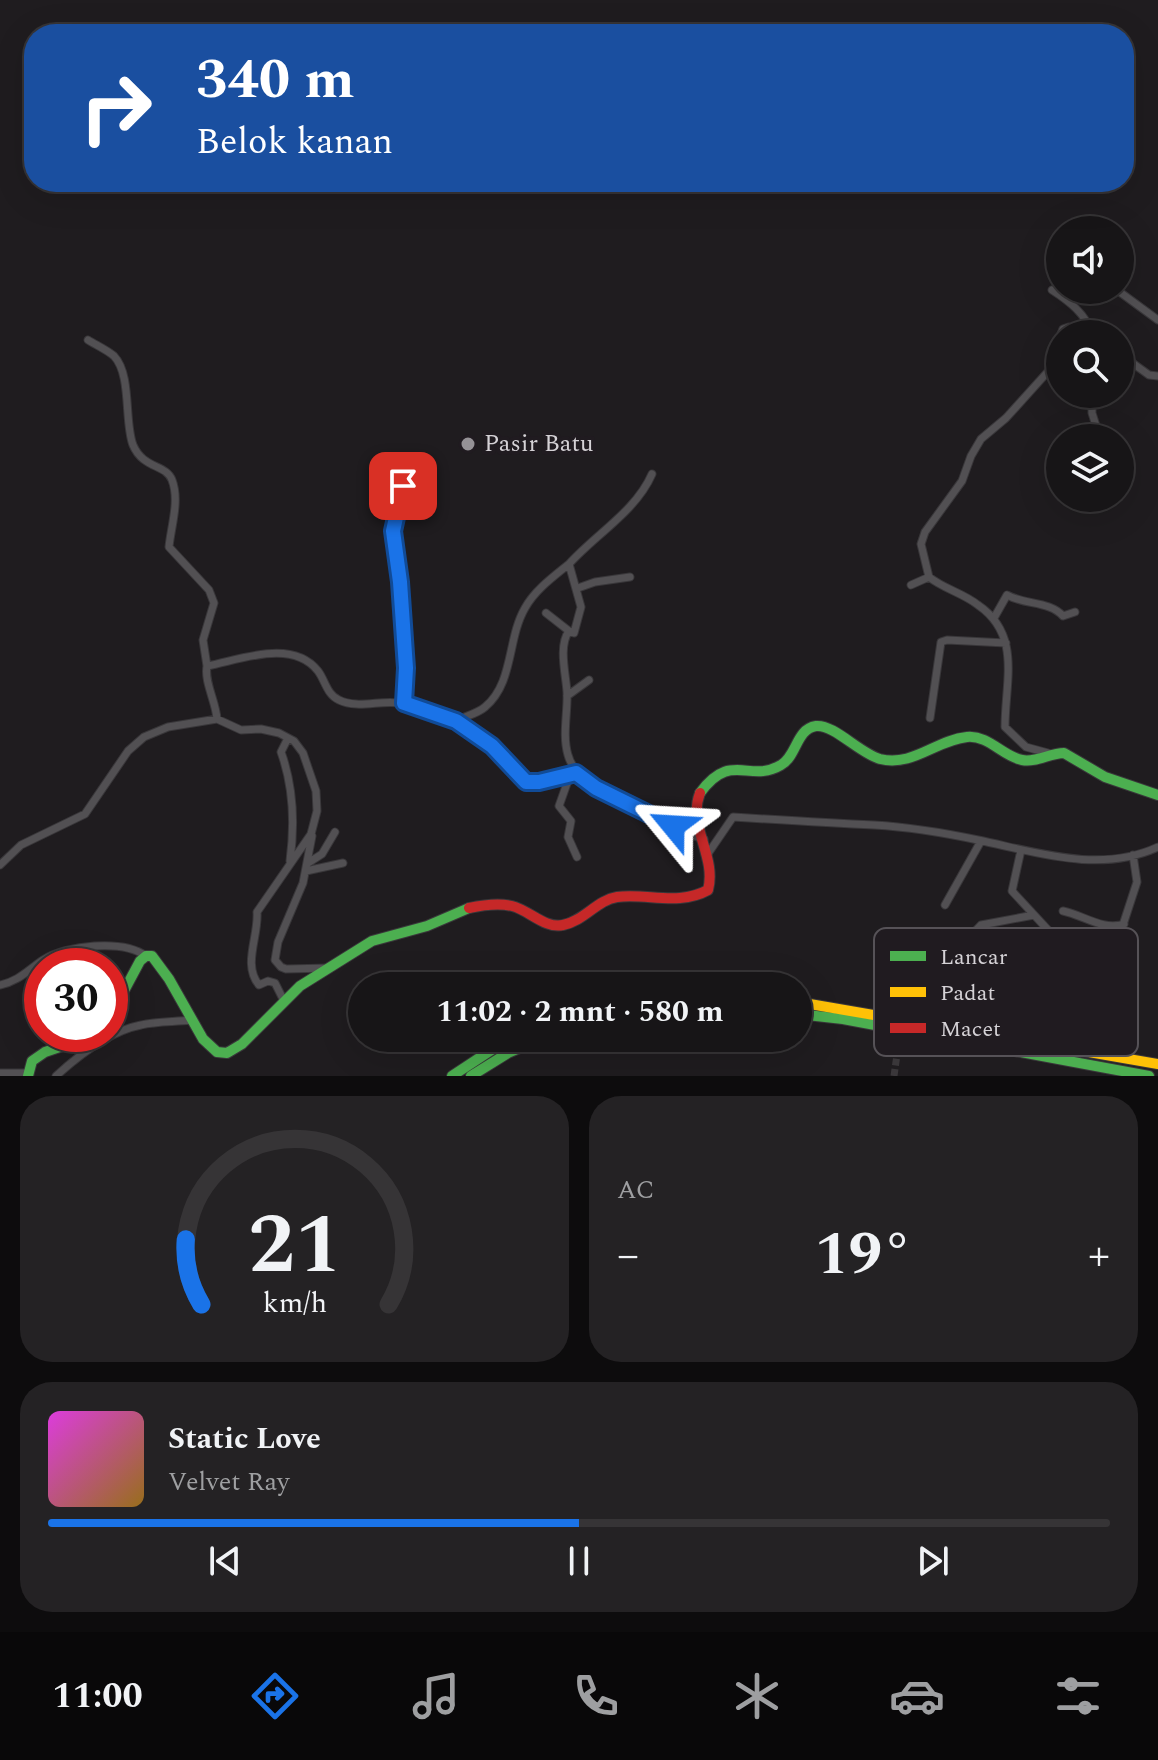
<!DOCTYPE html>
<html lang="id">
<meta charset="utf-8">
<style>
body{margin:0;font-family:Spectral,serif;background:#242224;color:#f1f3f6;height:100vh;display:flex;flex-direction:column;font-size:30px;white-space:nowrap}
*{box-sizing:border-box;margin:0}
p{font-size:26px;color:#9e9fa1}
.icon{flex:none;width:44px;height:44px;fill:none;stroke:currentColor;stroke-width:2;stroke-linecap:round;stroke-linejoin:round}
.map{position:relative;height:1076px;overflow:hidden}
.panel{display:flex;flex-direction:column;gap:20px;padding:20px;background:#0d0c0d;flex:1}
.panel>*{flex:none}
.guide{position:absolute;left:24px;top:24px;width:1110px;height:168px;border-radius:32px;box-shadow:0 8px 32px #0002,0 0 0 2px #363436;background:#1a4fa0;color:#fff;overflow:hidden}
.controls{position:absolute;left:1046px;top:216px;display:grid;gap:16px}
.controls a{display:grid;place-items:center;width:88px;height:88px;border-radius:50%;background:#171517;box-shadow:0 8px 32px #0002,0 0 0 2px #363436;font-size:40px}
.speed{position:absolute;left:24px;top:948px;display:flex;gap:16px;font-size:40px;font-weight:700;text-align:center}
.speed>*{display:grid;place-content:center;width:104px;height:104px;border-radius:50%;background:#171517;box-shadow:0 8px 32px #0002,0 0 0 2px #363436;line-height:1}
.speed .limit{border:12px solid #d22;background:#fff;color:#111}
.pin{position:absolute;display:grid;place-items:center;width:68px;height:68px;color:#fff;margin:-34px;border-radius:16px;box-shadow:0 4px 12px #0006}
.me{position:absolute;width:88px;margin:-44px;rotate:297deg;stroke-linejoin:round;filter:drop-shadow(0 0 6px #0008)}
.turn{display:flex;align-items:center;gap:28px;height:168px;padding:0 40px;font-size:36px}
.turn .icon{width:104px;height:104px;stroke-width:2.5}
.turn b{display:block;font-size:56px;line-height:68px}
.big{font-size:60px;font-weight:700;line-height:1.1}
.panel .tile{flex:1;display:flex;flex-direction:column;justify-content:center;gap:12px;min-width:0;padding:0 28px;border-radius:32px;background:#242224}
.panel .dial{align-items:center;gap:0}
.dial svg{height:208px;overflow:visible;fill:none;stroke:#363436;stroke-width:7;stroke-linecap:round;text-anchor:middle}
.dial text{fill:#f1f3f6;stroke:none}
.song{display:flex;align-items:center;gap:24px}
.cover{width:96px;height:96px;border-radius:12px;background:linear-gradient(135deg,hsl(300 70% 55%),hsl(40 70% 35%))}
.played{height:8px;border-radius:4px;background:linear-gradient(90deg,#1a73e8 50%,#363436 50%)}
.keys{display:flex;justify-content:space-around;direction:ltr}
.heat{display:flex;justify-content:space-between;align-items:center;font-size:44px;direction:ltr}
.panel .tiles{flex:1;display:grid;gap:20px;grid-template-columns:1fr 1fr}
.tile:last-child{grid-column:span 2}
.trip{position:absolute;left:348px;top:972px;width:464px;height:80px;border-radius:40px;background:#171517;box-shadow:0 8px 32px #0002,0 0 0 2px #363436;font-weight:700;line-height:80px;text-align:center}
.menu{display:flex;height:128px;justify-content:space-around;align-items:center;background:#090809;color:#9e9fa1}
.menu .icon{width:56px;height:56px}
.menu .active{color:#1a73e8}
.menu b{font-size:36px;color:#f1f3f6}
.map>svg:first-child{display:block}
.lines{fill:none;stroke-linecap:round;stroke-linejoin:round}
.street-tunnel{stroke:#3a373a;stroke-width:7;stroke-dasharray:7 3.5;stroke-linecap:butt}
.street-casing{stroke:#39373a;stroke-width:9}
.fast-casing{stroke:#39373a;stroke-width:12}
.slow-casing{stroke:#39373a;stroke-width:12}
.jam-casing{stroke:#39373a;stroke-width:12}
.street{stroke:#525053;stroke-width:7}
.fast{stroke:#4caf50;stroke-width:10}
.slow{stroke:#ffc107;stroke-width:10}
.jam{stroke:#c62828;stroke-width:10}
.route-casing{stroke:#114b97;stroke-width:20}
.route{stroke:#1a73e8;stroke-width:14}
.poi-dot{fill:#959296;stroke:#201b20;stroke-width:3}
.labels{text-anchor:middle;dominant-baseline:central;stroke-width:8;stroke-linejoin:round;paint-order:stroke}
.poi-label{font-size:24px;fill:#d5d2d6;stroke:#201b20;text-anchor:start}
.key{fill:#201b20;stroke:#565257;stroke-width:2}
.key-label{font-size:22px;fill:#d5d2d6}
</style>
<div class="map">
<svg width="1158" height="1076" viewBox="0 0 1158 1076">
<rect width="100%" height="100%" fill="#1f1c1f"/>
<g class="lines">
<path class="street-tunnel" d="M894,1076L905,998"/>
<defs>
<path id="street" d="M1052,290C1069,301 1086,314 1092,334
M1117,290L1158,320
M1061,334L1063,329L1069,327L1086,334
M88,340C96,345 107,350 114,356C132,375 124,422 133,445C143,469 166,464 172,480C180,501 171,526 169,547L209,590L214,603L203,640L207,666
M1120,354L1149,375L1158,376
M1092,394V413L1098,432
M652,474C636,511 596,534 569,564L581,607L574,633L569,631C558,646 566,675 567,692C568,712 562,735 568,755C579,796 657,812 690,835L704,839
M911,585L929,577
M578,588L595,582L630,577
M546,613L569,631
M994,618L1007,595C1025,605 1050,601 1063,616L1075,612
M567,696L589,680
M404,703L406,681L404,638L393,531L394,518L409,469
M930,718L941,642L947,640L1006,643
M217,719L241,730L261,729L279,733L294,741L303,753L316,791L317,811L311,834L257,912C259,936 242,965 259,985L268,981L275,983L284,1001
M456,721C465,716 477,714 485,707C514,683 507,639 525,608C535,590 553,577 569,564
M288,738L281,752C294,788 295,823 290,861
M1048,753L1026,747L1005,727C1005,682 1022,635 978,605C963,593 944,589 929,577L921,544L925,532L962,481L971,456L981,439L1006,418L1053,366L1060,339
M570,775L559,806L571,821L568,837L577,857
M312,836L303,883L278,942L275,960L281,967L286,969L329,968
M707,855L733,817C780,820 827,823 874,825C908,827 945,833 978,840C1036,852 1100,874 1158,847
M308,863L322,854L335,832
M0,865L21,845L85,814L128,751L144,737L168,727L217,719C216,702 204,682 207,666C240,660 292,638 318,671C325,680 327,695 339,700C359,710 384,698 405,704C436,713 469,724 493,746C504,758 513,773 526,782H539L576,773
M306,871L343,863
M945,905L981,841
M1063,911C1083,915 1103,931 1124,924
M1120,934L1137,882L1133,855
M963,944L981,925L1034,915
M1054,961L1083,952
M0,985C19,981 28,970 43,960C66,945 123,939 146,956
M905,998V993L1017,1013L1018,1007L1037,996L1053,966L1055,958L1049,931L1012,891L1021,850
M0,1073H29
M56,1076C79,1055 110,1031 141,1025C157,1021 175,1022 191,1020"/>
<path id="fast" d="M700,793C731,750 749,784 781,765C797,756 796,729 816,726C834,724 859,753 880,759C913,767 936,740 967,737C989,735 1002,756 1022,760C1036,763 1050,753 1064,753L1105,777L1158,795
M798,1014L843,1019L1149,1076
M110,1017L140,961L146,956H152L169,979L203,1039L217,1052L227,1053L242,1044L300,986L372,941L427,926L469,908
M28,1076L32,1061L45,1052L98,1034
M452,1076L499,1045L515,1038
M471,1076L508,1053L543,1038"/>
<path id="slow" d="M798,1002L1158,1064"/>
<path id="jam" d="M469,908C483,905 499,903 512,906C529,910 545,929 563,925C584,921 597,900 617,897C647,893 679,906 708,890C717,856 687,826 700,793"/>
</defs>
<use href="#street" class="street-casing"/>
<use href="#fast" class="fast-casing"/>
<use href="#slow" class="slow-casing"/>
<use href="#jam" class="jam-casing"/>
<use href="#street" class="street"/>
<use href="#fast" class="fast"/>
<use href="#slow" class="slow"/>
<use href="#jam" class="jam"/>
</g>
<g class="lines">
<defs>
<path id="route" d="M403,486L393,531L400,582L406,668L404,703L456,721L492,746L526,782H539L576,773L596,788L673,826"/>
</defs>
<use href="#route" class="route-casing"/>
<use href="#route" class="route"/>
</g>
<circle class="poi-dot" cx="468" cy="444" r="8"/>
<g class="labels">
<g class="poi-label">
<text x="484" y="444">Pasir Batu</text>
</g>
</g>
<rect x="874" y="928" width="264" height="128" rx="12" class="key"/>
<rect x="890" y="951" width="36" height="10" fill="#4caf50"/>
<rect x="890" y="987" width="36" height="10" fill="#ffc107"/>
<rect x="890" y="1023" width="36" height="10" fill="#c62828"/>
<g class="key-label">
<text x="940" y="964">Lancar</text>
<text x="940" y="1000">Padat</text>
<text x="940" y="1036">Macet</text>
</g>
</svg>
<div class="controls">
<a><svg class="icon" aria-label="sound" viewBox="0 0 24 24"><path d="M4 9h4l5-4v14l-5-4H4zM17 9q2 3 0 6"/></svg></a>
<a><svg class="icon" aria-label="search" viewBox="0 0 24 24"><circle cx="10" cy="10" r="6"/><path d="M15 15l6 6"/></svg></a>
<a><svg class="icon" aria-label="layers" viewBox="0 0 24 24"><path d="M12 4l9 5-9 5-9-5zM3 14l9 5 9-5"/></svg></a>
</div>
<div class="speed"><div class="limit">30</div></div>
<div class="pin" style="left:403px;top:486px;background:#d93025"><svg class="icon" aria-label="arrive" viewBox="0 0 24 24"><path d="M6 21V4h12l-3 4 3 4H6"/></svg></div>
<svg class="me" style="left:673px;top:826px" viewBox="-20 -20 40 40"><path d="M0-17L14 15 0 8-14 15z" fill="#1a73e8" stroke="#fff" stroke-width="4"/></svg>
<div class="trip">11:02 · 2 mnt · 580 m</div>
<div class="guide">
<div class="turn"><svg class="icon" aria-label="right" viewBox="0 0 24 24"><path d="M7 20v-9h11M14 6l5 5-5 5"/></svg><div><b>340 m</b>Belok kanan</div></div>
</div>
</div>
<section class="panel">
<div class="tiles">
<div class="tile dial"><svg viewBox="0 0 100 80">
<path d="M14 69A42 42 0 1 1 86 69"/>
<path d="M14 69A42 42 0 0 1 8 44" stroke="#1a73e8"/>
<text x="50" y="56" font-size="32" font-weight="700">21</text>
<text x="50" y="72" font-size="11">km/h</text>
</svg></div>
<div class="tile"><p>AC</p>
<div class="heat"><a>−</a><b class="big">19°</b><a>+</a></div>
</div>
<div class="tile">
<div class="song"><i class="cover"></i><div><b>Static Love</b><p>Velvet Ray</p></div></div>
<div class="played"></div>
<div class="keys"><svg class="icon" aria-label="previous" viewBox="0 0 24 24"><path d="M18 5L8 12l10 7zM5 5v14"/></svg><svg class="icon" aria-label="pause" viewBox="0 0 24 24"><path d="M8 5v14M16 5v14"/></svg><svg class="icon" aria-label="next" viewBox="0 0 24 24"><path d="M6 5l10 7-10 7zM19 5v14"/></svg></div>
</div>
</div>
</section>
<nav class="menu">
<b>11:00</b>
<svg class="icon active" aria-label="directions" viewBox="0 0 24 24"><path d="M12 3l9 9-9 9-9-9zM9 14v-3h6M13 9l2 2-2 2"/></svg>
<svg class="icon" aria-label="music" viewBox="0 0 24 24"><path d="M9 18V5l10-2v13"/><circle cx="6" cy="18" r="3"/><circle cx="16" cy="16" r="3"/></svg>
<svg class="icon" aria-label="phone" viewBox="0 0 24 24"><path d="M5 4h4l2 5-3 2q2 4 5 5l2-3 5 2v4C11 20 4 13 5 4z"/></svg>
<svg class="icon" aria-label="climate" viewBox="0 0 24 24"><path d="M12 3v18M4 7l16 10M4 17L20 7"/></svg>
<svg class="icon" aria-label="car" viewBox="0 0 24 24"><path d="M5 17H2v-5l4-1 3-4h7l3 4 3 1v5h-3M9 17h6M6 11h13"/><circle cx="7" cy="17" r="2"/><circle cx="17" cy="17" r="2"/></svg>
<svg class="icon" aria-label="filters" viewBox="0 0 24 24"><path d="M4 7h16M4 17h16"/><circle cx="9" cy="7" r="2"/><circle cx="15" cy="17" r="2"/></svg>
</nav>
